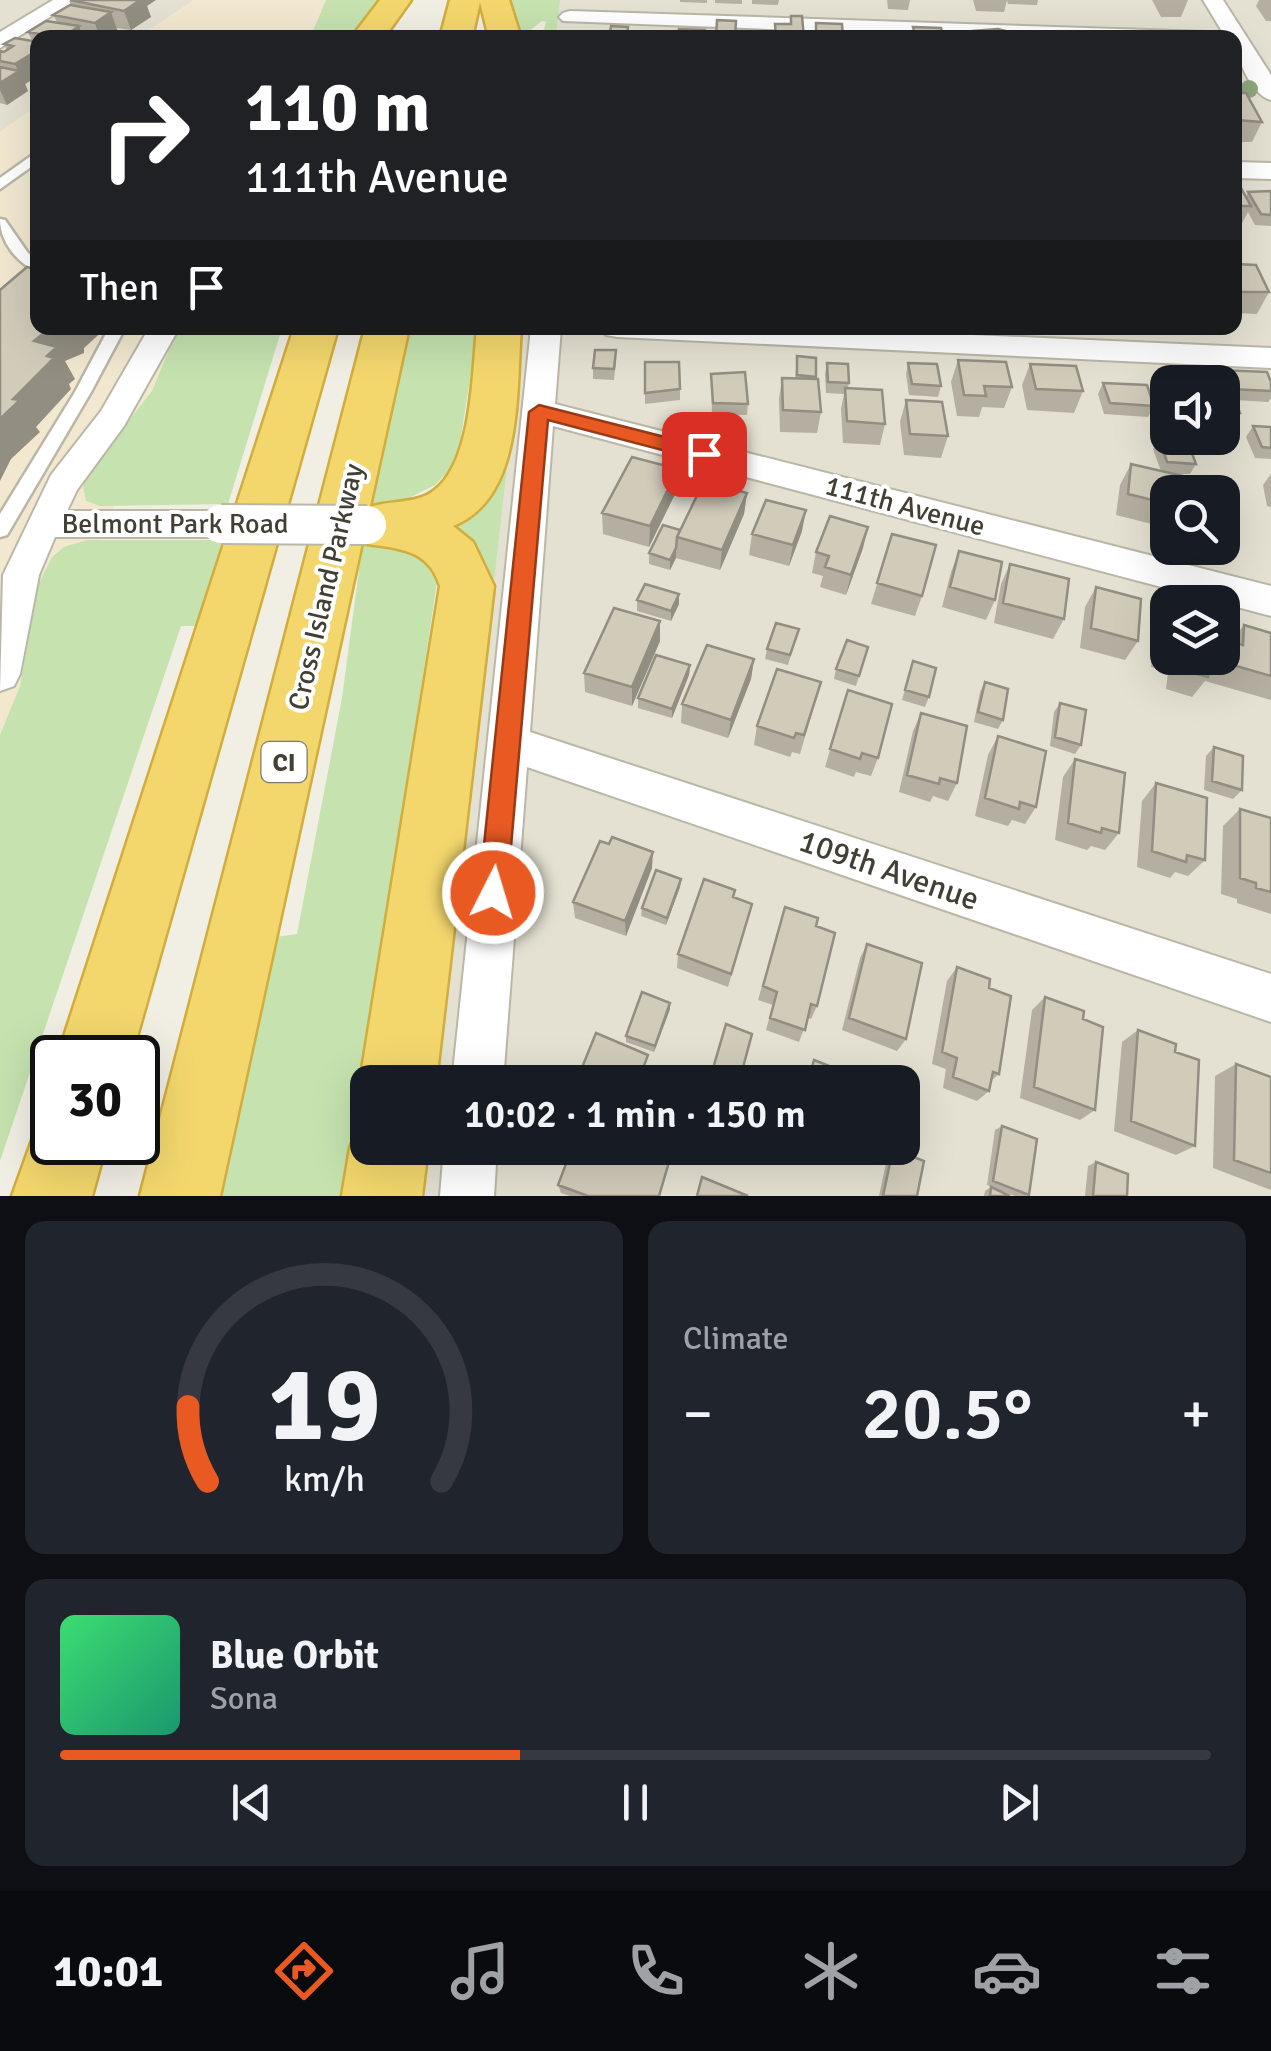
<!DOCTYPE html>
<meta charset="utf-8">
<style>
body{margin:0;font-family:Signika,sans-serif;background:#20242c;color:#f1f3f6;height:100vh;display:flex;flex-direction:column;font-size:38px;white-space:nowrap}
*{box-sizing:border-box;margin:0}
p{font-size:32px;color:#9ea1a6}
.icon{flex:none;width:55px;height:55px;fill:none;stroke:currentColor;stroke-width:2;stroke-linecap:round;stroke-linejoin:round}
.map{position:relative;height:1196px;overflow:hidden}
.panel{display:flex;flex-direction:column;gap:25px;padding:25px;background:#0d0f14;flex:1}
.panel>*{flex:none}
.top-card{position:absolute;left:30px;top:30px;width:1212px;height:305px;border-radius:20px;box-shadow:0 10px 40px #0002;background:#202124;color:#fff;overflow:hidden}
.controls{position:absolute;left:1150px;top:365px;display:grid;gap:20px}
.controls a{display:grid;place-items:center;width:90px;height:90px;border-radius:20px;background:#171b24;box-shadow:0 10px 40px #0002;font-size:50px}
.speed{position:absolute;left:30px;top:1035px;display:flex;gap:20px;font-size:50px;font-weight:700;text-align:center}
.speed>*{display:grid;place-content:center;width:130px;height:130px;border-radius:50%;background:#171b24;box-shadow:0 10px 40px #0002;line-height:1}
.speed .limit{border:5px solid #111;border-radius:15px;background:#fff;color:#111}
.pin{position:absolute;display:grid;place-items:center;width:85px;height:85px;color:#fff;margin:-42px;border-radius:20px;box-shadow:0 5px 15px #0006}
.me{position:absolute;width:110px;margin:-55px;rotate:5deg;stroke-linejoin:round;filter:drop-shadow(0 0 8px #0008)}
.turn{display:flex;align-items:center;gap:35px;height:210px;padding:0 50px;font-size:45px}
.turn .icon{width:130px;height:130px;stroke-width:2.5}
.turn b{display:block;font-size:70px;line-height:85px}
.then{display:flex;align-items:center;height:95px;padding:0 50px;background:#0003;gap:20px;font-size:38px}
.big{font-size:75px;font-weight:600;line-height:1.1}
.panel .card{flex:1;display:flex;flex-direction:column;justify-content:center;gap:15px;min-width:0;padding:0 35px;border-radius:20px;background:#20242c}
.panel .dial{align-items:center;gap:0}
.dial svg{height:260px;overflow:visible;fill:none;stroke:#363941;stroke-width:7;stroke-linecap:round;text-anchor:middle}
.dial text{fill:#f1f3f6;stroke:none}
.song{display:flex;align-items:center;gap:30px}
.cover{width:120px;height:120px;border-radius:15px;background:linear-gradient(135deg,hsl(140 70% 55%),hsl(160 70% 35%))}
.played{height:10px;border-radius:5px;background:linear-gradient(90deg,#e95922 40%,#363941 40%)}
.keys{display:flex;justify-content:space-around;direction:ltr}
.heat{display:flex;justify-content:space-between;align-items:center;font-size:55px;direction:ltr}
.panel .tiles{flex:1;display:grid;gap:25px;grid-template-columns:1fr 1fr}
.card:last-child{grid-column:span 2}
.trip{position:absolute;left:350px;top:1065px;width:570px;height:100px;border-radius:20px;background:#171b24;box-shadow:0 10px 40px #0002;font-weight:600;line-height:100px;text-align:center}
.tabs{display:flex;height:160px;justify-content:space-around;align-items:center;background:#090b0e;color:#9ea1a6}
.tabs .icon{width:70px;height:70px}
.tabs .current{color:#e95922}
.tabs b{font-size:45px;color:#f1f3f6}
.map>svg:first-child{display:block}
.residential{fill:#e4e1d2;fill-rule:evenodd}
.commercial{fill:#f2e8d0}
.green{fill:#c5e2af}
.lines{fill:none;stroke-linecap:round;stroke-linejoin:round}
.lane-casing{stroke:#bbb7a7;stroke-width:5}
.street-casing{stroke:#bbb7a7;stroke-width:4}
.highway-casing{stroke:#d1ad3e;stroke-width:5}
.lane{fill:#fff;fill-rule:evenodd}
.street{fill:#fff;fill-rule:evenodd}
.highway{fill:#f3d76d;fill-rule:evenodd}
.street-bridge-casing{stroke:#bbb7a7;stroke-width:42;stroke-linecap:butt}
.street-bridge{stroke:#fff;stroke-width:38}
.tree{fill:#8ea87f}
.wall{fill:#b4afa0}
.shaded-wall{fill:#928e82}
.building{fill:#d1cbba;stroke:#928e82;stroke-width:2.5}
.route{fill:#e95922;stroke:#973a16;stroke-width:2.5}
.labels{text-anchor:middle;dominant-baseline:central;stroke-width:8;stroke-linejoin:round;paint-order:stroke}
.shield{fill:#fff;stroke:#7b7971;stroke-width:2.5}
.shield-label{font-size:25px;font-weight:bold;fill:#423f34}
.street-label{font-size:28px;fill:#423f34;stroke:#fff}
.near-street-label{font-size:32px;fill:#423f34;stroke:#fff}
</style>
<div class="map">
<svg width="1271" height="1196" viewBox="0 0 1271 1196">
<rect width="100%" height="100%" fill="#f1eee4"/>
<path class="residential" d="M0,0H194L139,37L38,38L37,106L0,132Z
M560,0H1271V1196H422L428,1148H902V1082H437L523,328H1235V38L556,37ZM1168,382H1222V438H1168ZM1168,492H1222V548H1168ZM1168,602H1222V658H1168Z"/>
<path class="commercial" d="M194,0H326L310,37H139Z
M37,106L38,328H189L0,777V132Z"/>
<path class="green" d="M326,0H382L352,37L310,38Z
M500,0H560L556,37H542L546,22L542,21L524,35L516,34Z
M178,328H282L228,504L100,506L86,501L83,486L88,472L152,391Z
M408,328H478L457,462L435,485L403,501L371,504Z
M515,328H523L437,1082H420L482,600L445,524L502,450Z
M87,540H224L196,626H181L0,1161V735L20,686L39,583L52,557L64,547Z
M363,540L418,552L437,582L345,1196H221L276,937L297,934L342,698Z"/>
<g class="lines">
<defs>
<path id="lane" d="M38,151V162L0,189V178Z
M0,219L5,220L28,253L38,260V272C17,263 0,242 0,219Z
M109,328H125L91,392L7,535L0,537V514L75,392Z"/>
<path id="street" d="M53,0H77L0,48V32Z
M1203,0H1223L1271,75V100C1251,95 1235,56 1235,38H1226Z
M570,11L1210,32L1220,38H999L563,21L559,17L563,13Z
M1235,162L1271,163V179L1235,178Z
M149,328H179L124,426L77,490L67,511H221L234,515L239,524L234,533L221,537H55L39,575L20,674L14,686L0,691L3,575L51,475L101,411Z
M531,328H561L555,404L1271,586V616L553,426L530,732L1271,974V1022L527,767L503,1082H452Z
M602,328H814L1271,348V368L617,337L606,335Z
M444,1148H497L494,1196H440Z"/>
<path id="highway" d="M380,0H411L384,38H351Z
M450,0H509L521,38H489L480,2L472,38H440Z
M294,328H338L131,1058H57Z
M365,328H409L370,506H373C390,501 411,503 427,495C473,472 472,373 477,328H521C516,390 524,498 453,526L473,542L494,586L436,1082H368V1099L360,1082L440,586C428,547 396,549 362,543L220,1196H140Z
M52,1110V1142H107L92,1196H12L41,1115Z
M368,1118V1148H428L422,1196H342L350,1148L361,1120Z"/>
</defs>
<use href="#lane" class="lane-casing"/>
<use href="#street" class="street-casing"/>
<use href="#highway" class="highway-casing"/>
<use href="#lane" class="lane"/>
<use href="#street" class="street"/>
<use href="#highway" class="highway"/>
<defs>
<path id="street-bridge" d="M221,524L367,525"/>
</defs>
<use href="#street-bridge" class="street-bridge-casing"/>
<use href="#street-bridge" class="street-bridge"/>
</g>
<circle class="tree" cx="1249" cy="89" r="9"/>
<path class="wall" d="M680,0H707V3L680,2Z
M715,0H742V4L715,3Z
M752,0H779L778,5L752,4Z
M887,0H910L908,10L888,9Z
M973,0H1038L1037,5L1008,4L1007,0L1004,12L976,11Z
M1152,0H1188L1181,17H1161Z
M1259,0H1271V21H1266L1256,6Z
M69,1L147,6L151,17L131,30L116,28L118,32L110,38H38V76L25,84L28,91L7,105L0,103V51L4,52L7,50L4,44L32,41L28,32L57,22L53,15L71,5Z
M1235,93L1262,122L1252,142H1235Z
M1235,181L1246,197L1248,192L1271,191V226L1255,225L1248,212L1240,227H1235Z
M1235,264L1269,292L1257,314L1235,313Z
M797,356L816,358V379L821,412L817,433L780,432L779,399L782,378H795Z
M958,360L1012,387L1004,408L982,407L979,417L957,416L951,382Z
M616,361L614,380L593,379V368Z
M645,362L680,389V400L645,404Z
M827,363L849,383L848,388L885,424L880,445L843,443L841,409L844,394L826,393L825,374Z
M908,363L941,386L938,397L909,395L906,374Z
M1030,364L1083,391L1074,413L1027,410L1022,385Z
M1220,370L1271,382V398L1268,402L1235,400L1240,413L1227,434H1222V382H1184L1189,373L1218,375Z
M711,374L748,404L747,415L712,414Z
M1103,383L1154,406L1148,417L1104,414L1098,394Z
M906,400L948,436L941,458L904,455L900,422Z
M1253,426L1271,427V459L1255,458L1246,437Z
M1159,438L1196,464L1190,474H1172L1168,492V528L1116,515L1120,485L1131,464L1161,471L1153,449Z
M1271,474V507L1267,506L1263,485Z
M677,490L649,547L603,534L602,513Z
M747,493L744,514L720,570L676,558L670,570L649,564V553L680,530Z
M802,531L789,566L749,555L752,534Z
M892,534L922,596L915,616L871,604Z
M863,548L846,595L820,587L823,576L812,573L816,552Z
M959,551L995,600L986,620L942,607L951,572Z
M1010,564L1064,619L1053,639L994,623L1001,584Z
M1096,587L1138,641L1125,660L1080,648L1085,607Z
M679,594V604L671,621L637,611V600Z
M1168,607V658H1222L1231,642L1244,625L1271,633V700L1205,681L1192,697L1166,689L1168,672L1151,667L1155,626Z
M799,629L788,665L765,659L767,649Z
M660,641L632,706L585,692L584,673Z
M868,647L856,686L834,679L836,669Z
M754,659L751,679L728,738L681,723L682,704Z
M913,661L929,697L925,707L902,700Z
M690,665L689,675L672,718L638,708V698Z
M821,682L800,754L792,752L790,757L754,745L757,726Z
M985,682L1003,720L998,729L974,722L980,692Z
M848,690L878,758L871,776L856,772L854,777L825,767Z
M1060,703L1081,745L1075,754L1050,746L1054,712Z
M921,713L957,783L948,801L933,796L930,802L899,792L913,731Z
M998,736L1036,807L1025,824L1012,820L1008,826L975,816L988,755Z
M1214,747L1242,790L1233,799L1204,790L1206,756Z
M1075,759L1119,833L1105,850L1091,846L1087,850L1055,840L1063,777Z
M1156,783L1205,860L1188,876L1175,872L1170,878L1137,867L1142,801Z
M1240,809L1271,818V914L1237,903V899L1221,894L1223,826Z
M652,868L626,936L575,918L573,902Z
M681,879L680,887L666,925L641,916L642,908Z
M752,904L728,987L677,968L678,954Z
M785,907L816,926L817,1006L811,1019L808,1018L799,1042L766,1030L773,1005L758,1000Z
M867,944L906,1039L897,1051L842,1030L860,958Z
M957,967L989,988L999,1074L991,1081L989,1091L977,1101L943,1088L946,1069L932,1064L947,981Z
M1045,997L1083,1019L1095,1110L1080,1120L1020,1098L1032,1010Z
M670,1009L654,1052L626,1042V1036Z
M726,1024L739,1082H722L711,1078Z
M1138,1030L1175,1052L1195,1146L1176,1155L1114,1131L1122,1042Z
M1236,1064L1271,1077V1190L1213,1168L1215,1076Z
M1002,1126L1029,1195L1027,1196H1015L987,1185L995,1130Z
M893,1149L917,1196H879L888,1154Z
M669,1162L660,1196H570L561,1193L558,1185Z
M1096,1162L1127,1196H1085L1088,1166Z
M991,1187L1010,1196H984L985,1191Z"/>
<path class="shaded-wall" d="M138,0H156L147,6L151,17L131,30L124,11Z
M111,12L118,32L110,38H100L95,23Z
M79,26L83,38H62Z
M38,50V76L25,84L28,91L7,105L0,90V83L18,71L15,64Z
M50,328H106L84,348V353L65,361L75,379L69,384L71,389L36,427L40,432L11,459L0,481V419L13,399L34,341Z
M678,469L677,490L649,547L650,526Z
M747,493L744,514L720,570L722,550Z
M806,510L802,531L789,566L793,545Z
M868,527L863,548L846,595L851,575Z
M676,548V558L670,570V560Z
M679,594V604L671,621V611Z
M660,621V641L632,706V687Z
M754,659L751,679L728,738L731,720Z
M690,665L689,675L672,718V709Z
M653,852L652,868L626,936L625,921Z
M681,879L680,887L666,925L667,918Z
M670,1003V1009L654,1052L655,1046Z"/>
<path class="building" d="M70,0H140L124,11Z
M70,5L111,12L95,23L53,15Z
M791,16H802L804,38H776L775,24H791Z
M717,20L736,21L735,38H716Z
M46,21L79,26L62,38L28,32Z
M816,23L842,24L843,38H816Z
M611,26L628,27L627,38H609Z
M913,27L941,28L944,38H916Z
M679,29L705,30L704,38H679Z
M998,29L1013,33L1015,38H963V37H974L973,31Z
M643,32L659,33L658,37L660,38H642Z
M1076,32L1101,35L1102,38H1078Z
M1151,35L1209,36L1210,38H1152Z
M850,36L880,37V38H851Z
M15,38L38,42V50L15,64L0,61V51L4,52L13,46L4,44Z
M0,67L19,71L0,83Z
M1235,93H1246L1262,122L1237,120L1235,116Z
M1235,181H1237L1251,206H1235Z
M1271,191V215L1261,214L1248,192Z
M1235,264L1256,265L1269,292H1235Z
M27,267L38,270V328H50L34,341L57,347L47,356L54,358L13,399L20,400L0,419V290Z
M595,350H616L614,369L593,368Z
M797,356L816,358V377L797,375Z
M958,360L1006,362L1012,387L984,386L986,396L964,395Z
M645,362H679L680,389L645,393Z
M827,363L848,364L849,383L828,382Z
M908,363L937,364L941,386L912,384Z
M1030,364L1076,366L1083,391L1036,389Z
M1220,370L1267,372L1271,382V391L1231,389L1225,375H1222Z
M745,372L748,404L713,403L711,374Z
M1189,373L1225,375L1240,413L1222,412V382H1193Z
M782,378L818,379L821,412L783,410Z
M1103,383L1147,385L1154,406L1110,403Z
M845,388L882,390L885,424L847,421Z
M906,400L942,402L948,436L910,434Z
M1253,426L1271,427V448L1262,447Z
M1159,438L1187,440L1196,464L1167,462Z
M632,457L678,469L650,526L602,513Z
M1131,464L1209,482L1208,492H1168V504L1128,494Z
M704,481L747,493L722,550L677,537Z
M766,500L806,510L793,545L752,534Z
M830,516L868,527L851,575L825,567L829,556L816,552Z
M663,525L680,530L677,537L676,548L670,560L649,553Z
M892,534L936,545L922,596L877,583Z
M959,551L1002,562L995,600L950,587Z
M1010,564L1069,579L1064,619L1003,603Z
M645,584L679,594L671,611L637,600Z
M1096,587L1141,599L1138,641L1091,628Z
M614,608L660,621L632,687L584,673Z
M1168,615V648H1165Z
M776,623L799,629L790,655L767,649Z
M1244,625L1271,633V676L1219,661V658H1222V639L1243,645Z
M847,640L868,647L859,676L836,669Z
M707,645L754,659L731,720L682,704Z
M656,655L690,665L672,709L638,698Z
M1182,658H1212V660L1209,658L1208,677L1181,670Z
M913,661L936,668L929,697L905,690Z
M777,669L821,682L804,735L796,733L794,738L757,726Z
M985,682L1008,689L1003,720L978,712Z
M848,690L892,704L878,758L862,753L860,759L830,749Z
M1060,703L1086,710L1081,745L1055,737Z
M921,713L967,726L957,783L940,778L939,784L907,775Z
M998,736L1046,751L1036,807L1020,802L1019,809L985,798Z
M1214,747L1243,756L1242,790L1212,781Z
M1075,759L1125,773L1119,833L1102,828L1101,833L1068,823Z
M1156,783L1207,798L1205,860L1187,855L1186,862L1152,851Z
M1240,809L1271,818V892L1256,888V883L1240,878Z
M612,837L653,852L625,921L573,902L600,841L609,844Z
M656,870L681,879L667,918L642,908Z
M704,879L735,890L733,897L752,904L731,974L678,954Z
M785,907L818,918L816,926L835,933L817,1006L811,1004L805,1030L770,1018L777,992L763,986Z
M867,944L922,963L906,1039L849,1018Z
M957,967L990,979L989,988L1011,996L999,1074L993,1072L989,1091L953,1077L957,1058L942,1052Z
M642,992L670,1003L655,1046L626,1036Z
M1045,997L1084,1011L1083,1019L1103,1027L1095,1110L1034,1087Z
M726,1024L752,1034L739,1082L712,1072Z
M1138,1030L1176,1044L1175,1052L1199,1060L1195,1146L1131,1121Z
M596,1033L648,1055L638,1082H583L577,1080Z
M814,1060L842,1071L839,1082H808Z
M1236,1064L1271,1077V1173L1234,1160Z
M1002,1126L1037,1139L1029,1195L993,1181Z
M572,1148H632L669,1162L659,1196H588L558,1185Z
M893,1149L924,1161L917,1196H883Z
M1096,1162L1128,1174L1127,1196H1093Z
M702,1177L748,1196H697Z
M991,1187L1010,1196H990Z"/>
<path class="route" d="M539,405L704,447L715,454L704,461L548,420L507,893L503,902L493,906L483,902L479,893L529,412Z"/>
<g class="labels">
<rect class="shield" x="261.5" y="742" width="45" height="40" rx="8"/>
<g class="shield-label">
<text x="284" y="762">CI</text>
</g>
<g class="street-label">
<text transform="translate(905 506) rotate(15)">111th Avenue</text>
<text x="175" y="524">Belmont Park Road</text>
<text transform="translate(326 587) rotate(-77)">Cross Island Parkway</text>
</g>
<g class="near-street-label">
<text transform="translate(889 870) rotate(19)">109th Avenue</text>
</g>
</g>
</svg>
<div class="controls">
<a><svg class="icon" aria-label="sound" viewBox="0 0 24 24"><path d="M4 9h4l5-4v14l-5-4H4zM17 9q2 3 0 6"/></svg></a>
<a><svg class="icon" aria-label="search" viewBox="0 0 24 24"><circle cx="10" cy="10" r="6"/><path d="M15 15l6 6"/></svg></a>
<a><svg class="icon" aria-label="layers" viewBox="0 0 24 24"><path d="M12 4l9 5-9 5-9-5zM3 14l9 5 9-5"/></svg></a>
</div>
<div class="speed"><div class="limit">30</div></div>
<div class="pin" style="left:704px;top:454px;background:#d93025"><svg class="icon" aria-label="arrive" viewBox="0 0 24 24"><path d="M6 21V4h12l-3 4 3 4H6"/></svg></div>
<svg class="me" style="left:493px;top:893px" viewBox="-20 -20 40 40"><circle r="17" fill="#e95922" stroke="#fff" stroke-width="3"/><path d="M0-11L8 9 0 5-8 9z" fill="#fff"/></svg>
<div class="trip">10:02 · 1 min · 150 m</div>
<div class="top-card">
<div class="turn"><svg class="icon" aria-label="right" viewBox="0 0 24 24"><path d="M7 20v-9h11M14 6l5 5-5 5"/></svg><div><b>110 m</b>111th Avenue</div></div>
<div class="then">Then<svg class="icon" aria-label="arrive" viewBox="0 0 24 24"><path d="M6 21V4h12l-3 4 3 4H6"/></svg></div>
</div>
</div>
<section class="panel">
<div class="tiles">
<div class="card dial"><svg viewBox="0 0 100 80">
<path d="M14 69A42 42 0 1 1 86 69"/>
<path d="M14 69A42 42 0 0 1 8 46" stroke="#e95922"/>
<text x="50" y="56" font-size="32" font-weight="700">19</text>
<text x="50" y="72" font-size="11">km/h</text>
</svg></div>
<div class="card"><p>Climate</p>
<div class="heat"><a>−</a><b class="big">20.5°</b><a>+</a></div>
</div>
<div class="card">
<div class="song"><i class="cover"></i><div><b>Blue Orbit</b><p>Sona</p></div></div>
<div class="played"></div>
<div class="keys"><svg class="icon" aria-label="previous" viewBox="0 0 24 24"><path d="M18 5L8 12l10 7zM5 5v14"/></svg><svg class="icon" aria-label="pause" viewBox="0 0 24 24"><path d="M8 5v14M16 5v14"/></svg><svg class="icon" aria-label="next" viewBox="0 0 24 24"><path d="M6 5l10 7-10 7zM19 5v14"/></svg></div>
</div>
</div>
</section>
<nav class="tabs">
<b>10:01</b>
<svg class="icon current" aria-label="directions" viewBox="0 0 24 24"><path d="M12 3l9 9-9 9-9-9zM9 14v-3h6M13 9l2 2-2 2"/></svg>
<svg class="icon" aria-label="music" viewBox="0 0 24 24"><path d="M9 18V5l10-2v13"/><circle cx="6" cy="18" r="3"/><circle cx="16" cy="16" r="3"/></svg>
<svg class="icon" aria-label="phone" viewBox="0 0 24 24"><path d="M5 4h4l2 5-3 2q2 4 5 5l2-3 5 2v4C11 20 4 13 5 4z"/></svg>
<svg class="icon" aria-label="climate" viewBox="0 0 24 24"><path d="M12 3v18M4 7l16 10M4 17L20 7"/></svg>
<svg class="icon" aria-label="car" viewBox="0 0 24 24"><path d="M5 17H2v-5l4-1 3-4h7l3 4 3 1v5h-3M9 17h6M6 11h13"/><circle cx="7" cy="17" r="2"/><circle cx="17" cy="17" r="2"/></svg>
<svg class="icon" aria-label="filters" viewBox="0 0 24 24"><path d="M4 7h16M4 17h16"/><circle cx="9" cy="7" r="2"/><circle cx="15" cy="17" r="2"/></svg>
</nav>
